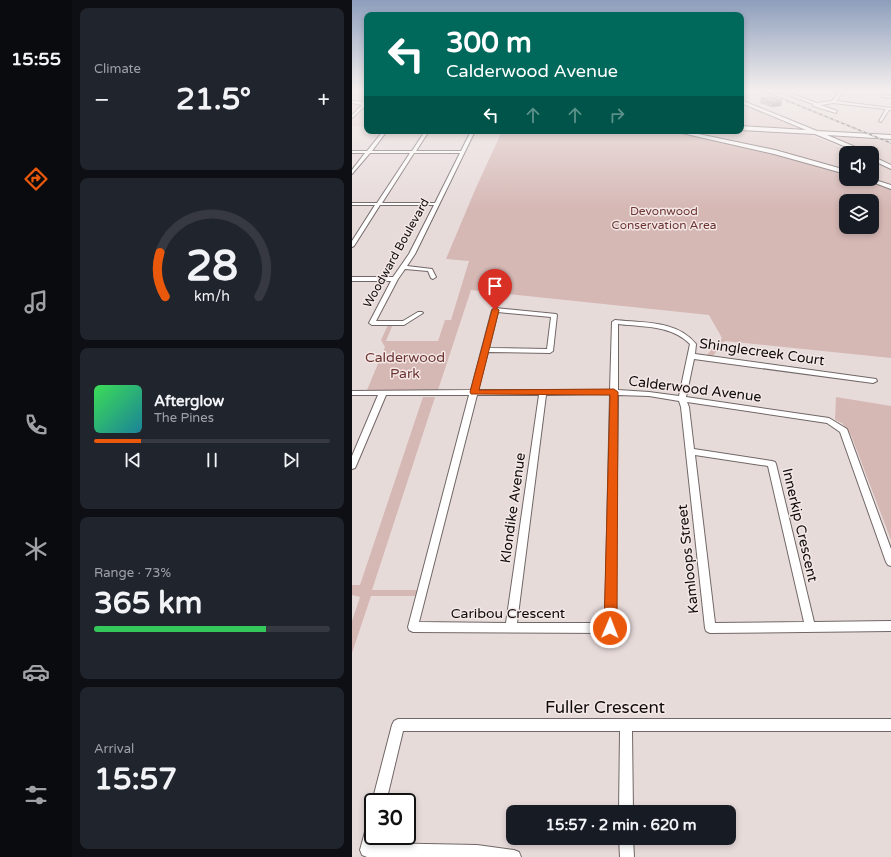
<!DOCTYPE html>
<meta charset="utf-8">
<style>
body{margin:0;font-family:"Varela Round",sans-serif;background:#20242c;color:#f1f3f6;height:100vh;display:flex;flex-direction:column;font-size:15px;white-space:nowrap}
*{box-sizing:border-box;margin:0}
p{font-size:13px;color:#9ea1a6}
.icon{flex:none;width:22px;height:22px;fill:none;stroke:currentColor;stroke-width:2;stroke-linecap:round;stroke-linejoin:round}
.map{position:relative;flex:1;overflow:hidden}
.sheet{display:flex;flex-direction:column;gap:8px;padding:8px;background:#0d0f14;width:280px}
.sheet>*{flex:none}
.guide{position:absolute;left:12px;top:12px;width:380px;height:122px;border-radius:8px;box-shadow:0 2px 6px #0003;background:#00695c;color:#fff;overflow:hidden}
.fabs{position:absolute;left:487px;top:146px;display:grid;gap:8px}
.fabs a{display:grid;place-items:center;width:40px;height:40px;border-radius:8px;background:#171b24;box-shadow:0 2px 6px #0003;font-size:20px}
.speed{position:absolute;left:12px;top:793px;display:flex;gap:8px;font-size:20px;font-weight:700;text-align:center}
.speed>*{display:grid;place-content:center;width:52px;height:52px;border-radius:50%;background:#171b24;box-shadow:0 2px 6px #0003;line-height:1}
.speed .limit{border:2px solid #111;border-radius:6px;background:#fff;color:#111}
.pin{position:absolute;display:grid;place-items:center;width:34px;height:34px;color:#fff;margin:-41px -17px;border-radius:50% 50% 50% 0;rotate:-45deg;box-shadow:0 0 4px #0007}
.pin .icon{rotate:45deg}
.me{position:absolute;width:44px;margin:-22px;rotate:1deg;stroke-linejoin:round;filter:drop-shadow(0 0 3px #0008)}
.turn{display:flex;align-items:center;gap:14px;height:84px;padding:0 16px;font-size:18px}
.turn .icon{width:52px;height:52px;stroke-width:2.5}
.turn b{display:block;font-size:28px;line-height:34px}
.lanes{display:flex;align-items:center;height:38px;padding:0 16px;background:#0003;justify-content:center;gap:20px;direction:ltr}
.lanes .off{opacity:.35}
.big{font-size:30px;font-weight:800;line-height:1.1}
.sheet .card{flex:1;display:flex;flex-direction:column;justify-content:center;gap:6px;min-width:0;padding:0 14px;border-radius:8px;background:#20242c}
.sheet .dial{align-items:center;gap:0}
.dial svg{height:104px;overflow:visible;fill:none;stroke:#363941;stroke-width:7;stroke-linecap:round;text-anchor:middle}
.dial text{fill:#f1f3f6;stroke:none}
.song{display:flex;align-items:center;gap:12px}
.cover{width:48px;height:48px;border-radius:6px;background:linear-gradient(135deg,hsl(130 70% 55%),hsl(190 70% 35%))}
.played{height:4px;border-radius:2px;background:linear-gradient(90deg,#ea580c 20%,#363941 20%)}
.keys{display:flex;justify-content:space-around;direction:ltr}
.heat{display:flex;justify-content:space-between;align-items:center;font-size:22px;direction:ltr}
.charge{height:6px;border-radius:3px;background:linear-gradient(90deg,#34c759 73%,#363941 0)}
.trip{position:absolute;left:154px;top:805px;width:230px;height:40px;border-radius:8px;background:#171b24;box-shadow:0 2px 6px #0003;font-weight:800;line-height:40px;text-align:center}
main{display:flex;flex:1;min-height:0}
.dock{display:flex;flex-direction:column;width:72px;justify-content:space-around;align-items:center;background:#090b0e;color:#9ea1a6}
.dock .icon{width:28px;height:28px}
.dock .active{color:#ea580c}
.dock b{font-size:18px;color:#f1f3f6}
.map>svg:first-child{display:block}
.built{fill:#e1cdcb}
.green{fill:#d5b7b4;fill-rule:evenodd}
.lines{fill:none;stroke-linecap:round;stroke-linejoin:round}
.street-casing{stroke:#716766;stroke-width:2}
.secondary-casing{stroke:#716766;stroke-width:2}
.street{fill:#fff;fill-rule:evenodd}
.secondary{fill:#fff;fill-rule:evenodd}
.rail-casing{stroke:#5e5857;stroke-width:1.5}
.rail{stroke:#f4e8e7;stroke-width:1;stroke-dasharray:3;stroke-linecap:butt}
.wall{fill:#908786}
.shaded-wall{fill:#756e6d}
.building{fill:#a79d9c;stroke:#756e6d}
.route{fill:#ea580c;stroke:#983908}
.labels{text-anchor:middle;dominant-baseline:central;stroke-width:3;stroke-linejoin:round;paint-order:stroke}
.far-park-label{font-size:12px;fill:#6c3532;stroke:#f4e8e7}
.far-street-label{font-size:12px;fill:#0e0b0a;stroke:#f4e8e7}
.street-label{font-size:14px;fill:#0e0b0a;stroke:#f4e8e7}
.park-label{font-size:14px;fill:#6c3532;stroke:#f4e8e7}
.near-street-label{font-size:17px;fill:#0e0b0a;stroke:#f4e8e7}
</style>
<main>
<nav class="dock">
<b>15:55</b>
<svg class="icon active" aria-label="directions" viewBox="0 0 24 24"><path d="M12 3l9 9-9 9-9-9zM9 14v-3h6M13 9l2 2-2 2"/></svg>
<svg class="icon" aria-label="music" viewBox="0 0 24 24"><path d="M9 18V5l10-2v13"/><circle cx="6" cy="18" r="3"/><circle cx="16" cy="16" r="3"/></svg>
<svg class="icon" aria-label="phone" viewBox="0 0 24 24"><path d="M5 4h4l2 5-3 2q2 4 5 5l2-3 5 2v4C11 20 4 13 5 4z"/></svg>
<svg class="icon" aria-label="climate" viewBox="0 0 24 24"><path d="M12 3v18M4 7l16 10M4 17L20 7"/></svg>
<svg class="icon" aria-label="car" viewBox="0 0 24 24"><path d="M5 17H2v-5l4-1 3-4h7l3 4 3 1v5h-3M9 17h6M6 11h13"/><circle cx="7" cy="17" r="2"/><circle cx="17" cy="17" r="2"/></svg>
<svg class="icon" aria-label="filters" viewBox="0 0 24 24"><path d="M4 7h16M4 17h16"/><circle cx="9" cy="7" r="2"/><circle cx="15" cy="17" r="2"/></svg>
</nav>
<section class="sheet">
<div class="card"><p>Climate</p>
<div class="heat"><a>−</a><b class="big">21.5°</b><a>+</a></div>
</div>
<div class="card dial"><svg viewBox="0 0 100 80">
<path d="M14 69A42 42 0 1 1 86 69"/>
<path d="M14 69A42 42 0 0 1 10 35" stroke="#ea580c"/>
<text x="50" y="56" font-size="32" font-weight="700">28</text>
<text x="50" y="72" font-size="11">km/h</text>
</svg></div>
<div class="card">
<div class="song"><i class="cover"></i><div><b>Afterglow</b><p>The Pines</p></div></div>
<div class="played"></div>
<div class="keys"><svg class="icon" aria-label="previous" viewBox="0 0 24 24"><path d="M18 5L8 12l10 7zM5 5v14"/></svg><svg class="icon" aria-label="pause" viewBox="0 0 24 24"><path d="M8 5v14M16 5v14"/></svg><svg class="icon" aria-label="next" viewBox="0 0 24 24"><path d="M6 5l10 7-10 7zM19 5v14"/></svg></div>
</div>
<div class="card"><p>Range · 73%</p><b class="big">365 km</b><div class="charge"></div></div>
<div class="card"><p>Arrival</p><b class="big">15:57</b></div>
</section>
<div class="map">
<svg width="539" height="857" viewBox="0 0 539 857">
<rect width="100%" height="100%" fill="#e7dbda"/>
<path class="built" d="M389,103L438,125L442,127L438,129L389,126Z
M0,104L8,105V106L1,114L15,106L14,126H0Z
M389,129L458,135L502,153H494V172L325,131H389Z
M491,137L522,139L539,145V164L520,155V153H515L486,140V138Z
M520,161L539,170V183L533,184L520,179Z"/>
<path class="green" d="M150,131H320L421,152L494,174V179H511L539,189V358L373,341L360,357L354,356L370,338L357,315L119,290L86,390H15L33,347L29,340L36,325L41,324L34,341H86L93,320H99L117,261L94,259L123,190ZM494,201H520V227H494Z
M71,397H83L20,590H67L65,596H19L0,653V621L8,597L0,595V585H8Z
M484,397L539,406V540L499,435L490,423L483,420Z"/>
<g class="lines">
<defs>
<path id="street" d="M423,90H428L465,103L480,101L489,90H493L484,101L539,108V110H537L529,122L527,121L534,109L481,103L469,105L485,111L484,113L461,106V104Z
M530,95L539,96V98L530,97Z
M12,103L15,104L0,118V115Z
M31,131H35L20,151H60L73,131H77L64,151H109L119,131H123L63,254L55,266L80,269L84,277L81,279L79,278L76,271L53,269L46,279L24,321H51L66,312H70L71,313L52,325H20L17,323L39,281H0V277H41L57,254L82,205H28L2,246L0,247V241L23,205H0V203H25L58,153H18L0,174V170L13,153H0V151H15ZM62,153H108L83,203H30Z
M143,308L204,314L205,315L201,351L198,353L136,352L126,390H258L260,322L263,320C291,323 325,320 344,344L343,354L524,379L525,381L521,383L342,359L334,397L477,418L495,429L539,549V566L536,565L534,562L488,432L475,423L335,402L337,407L342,449L420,461L423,462L424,464L462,622L539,621V631L358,633L354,631L353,628L329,407L327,401L297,396L266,395L263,628L262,631L258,633L61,632L57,630L56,627L117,395H34L4,466L3,468L0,469V456L26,395H0V391L119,390L140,310ZM146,312L199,317L195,349L137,348ZM266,324C291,327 319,325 338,344L327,396L297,392L266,390ZM258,394L253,623H165L194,395ZM125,395H187L154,623L67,622ZM343,455L416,466L452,622L363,623Z
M46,719H539V731H280L281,812H267L268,731H51L34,802H21V803L20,802L40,725L42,721Z
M21,819V836H25L23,843L125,845L162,850L167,852L169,857H15L10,855L8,850L16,821Z
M267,838H281L282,857H268Z"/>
<path id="secondary" d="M389,100L465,131L539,135V139L475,135L508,149L509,153H505L504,151L463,134L389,130V126L454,130L389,103Z
M0,101L15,102V106L0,103Z
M321,131H332L423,150L494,170V174L422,154Z
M520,156L539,165V169L520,160Z
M512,179H520L539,185V189Z"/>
</defs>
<use href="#street" class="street-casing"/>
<use href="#secondary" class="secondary-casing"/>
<use href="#street" class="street"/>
<use href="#secondary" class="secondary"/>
<defs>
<path id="rail" d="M409,90L539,143"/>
</defs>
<use href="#rail" class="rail-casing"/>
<use href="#rail" class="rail"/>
</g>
<path class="wall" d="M409,98L430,101L429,106L419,107L408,103Z"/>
<path class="shaded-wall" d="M430,101L429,106L419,107L420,103Z"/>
<path class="building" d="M419,97L430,101L420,103L409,98Z"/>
<linearGradient id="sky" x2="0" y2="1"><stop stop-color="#8d9ebc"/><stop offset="0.43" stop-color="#f4efee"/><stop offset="1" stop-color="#f4efee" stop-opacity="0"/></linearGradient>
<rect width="539" height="210" fill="url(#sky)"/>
<path class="route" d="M143,307L147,310L127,390L262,389L266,392L265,628L263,631L258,633L254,631L252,628L258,395L119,394L118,392L140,310Z"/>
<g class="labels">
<g class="far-park-label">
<text x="312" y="211">Devonwood<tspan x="312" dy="14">Conservation Area</tspan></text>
</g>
<g class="far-street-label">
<text transform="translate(44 253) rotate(-61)">Woodward Boulevard</text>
</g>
<g class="street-label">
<text transform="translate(410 352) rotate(8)">Shinglecreek Court</text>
<text transform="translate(343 389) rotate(7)">Calderwood Avenue</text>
<text transform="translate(161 508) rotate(-82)">Klondike Avenue</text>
<text transform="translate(448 525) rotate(77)">Innerkip Crescent</text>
<text transform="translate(336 559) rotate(-96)">Kamloops Street</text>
<text x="156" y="613">Caribou Crescent</text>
</g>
<g class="park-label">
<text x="53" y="357">Calderwood<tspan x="53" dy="16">Park</tspan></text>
</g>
<g class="near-street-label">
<text x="253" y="707">Fuller Crescent</text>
</g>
</g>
</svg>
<div class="fabs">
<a><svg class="icon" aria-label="sound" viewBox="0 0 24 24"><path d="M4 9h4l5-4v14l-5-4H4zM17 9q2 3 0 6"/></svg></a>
<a><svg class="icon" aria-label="layers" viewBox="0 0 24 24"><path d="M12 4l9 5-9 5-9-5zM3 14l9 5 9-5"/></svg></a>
</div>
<div class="speed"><div class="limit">30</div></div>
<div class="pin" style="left:143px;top:310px;background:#d93025"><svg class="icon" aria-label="arrive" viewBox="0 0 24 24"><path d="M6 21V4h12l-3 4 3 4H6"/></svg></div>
<svg class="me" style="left:258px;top:628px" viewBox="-20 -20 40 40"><circle r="17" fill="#ea580c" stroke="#fff" stroke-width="3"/><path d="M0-11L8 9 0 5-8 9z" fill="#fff"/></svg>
<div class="trip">15:57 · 2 min · 620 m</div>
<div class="guide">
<div class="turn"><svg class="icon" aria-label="left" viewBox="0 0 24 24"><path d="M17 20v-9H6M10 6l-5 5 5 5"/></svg><div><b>300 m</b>Calderwood Avenue</div></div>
<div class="lanes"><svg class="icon" aria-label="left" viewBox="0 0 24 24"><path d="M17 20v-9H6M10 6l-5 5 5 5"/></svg><svg class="icon off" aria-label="ahead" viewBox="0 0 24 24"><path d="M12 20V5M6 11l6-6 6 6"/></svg><svg class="icon off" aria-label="ahead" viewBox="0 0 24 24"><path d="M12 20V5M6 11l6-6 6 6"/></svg><svg class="icon off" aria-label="right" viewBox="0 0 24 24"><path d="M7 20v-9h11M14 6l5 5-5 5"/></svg></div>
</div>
</div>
</main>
